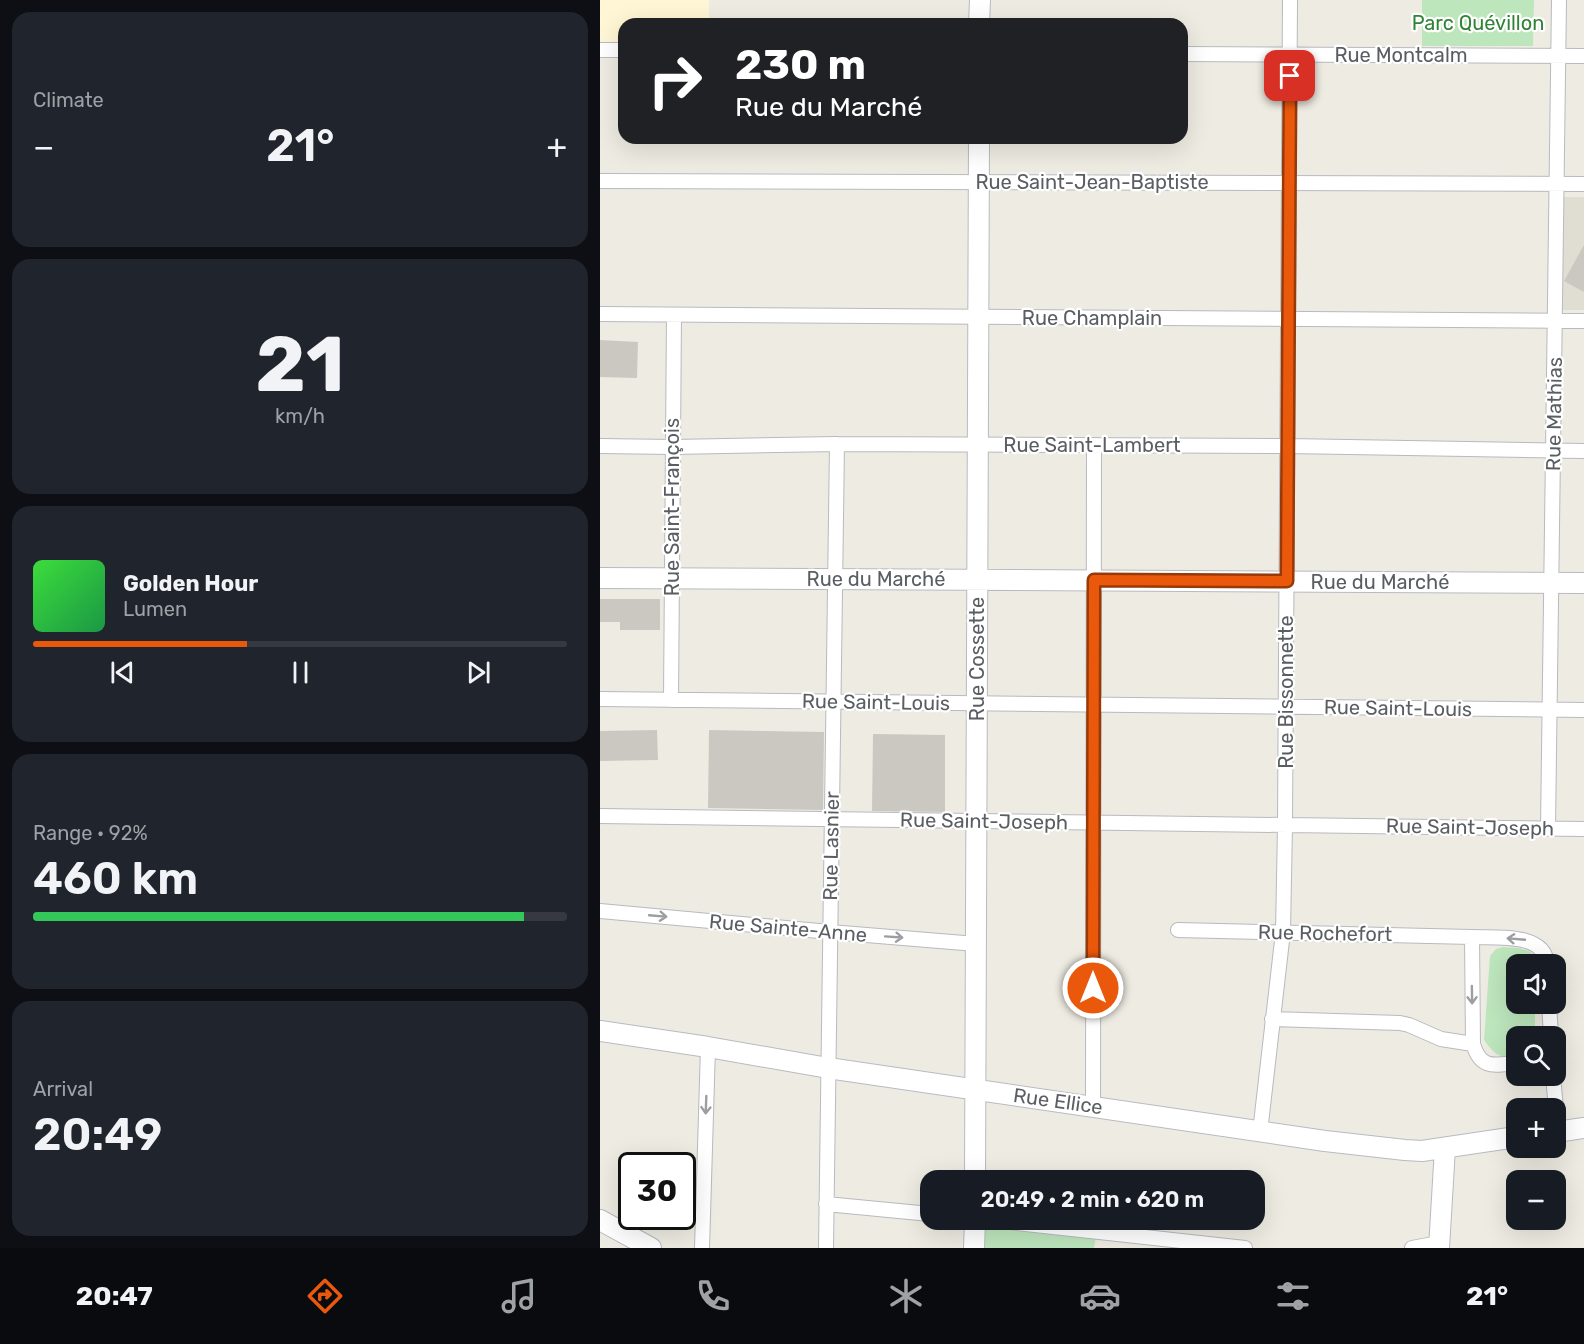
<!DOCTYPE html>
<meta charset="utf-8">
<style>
body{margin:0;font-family:Rubik,sans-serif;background:#20242c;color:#f1f3f6;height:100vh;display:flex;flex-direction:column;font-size:22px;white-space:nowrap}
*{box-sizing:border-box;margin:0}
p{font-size:20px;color:#9ea1a6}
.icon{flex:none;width:33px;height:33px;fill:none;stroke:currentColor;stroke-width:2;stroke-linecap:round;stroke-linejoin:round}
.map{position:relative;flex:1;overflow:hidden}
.details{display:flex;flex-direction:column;gap:12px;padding:12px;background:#0d0f14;width:600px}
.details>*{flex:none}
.top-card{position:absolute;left:18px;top:18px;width:570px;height:126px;border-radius:18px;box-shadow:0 6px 24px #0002;background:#202124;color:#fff;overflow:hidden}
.controls{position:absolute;left:906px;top:954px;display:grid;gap:12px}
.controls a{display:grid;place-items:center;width:60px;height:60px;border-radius:12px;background:#171b24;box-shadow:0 6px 24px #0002;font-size:30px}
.speed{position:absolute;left:18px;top:1152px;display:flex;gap:12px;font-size:30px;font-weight:700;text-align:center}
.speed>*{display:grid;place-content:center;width:78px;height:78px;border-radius:50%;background:#171b24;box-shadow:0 6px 24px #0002;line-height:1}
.speed .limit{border:3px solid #111;border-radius:9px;background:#fff;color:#111}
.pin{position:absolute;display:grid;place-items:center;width:51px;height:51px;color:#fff;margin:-26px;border-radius:12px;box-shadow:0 3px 9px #0006}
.me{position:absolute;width:66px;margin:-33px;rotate:0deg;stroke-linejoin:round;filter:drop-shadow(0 0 4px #0008)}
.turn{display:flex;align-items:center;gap:21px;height:126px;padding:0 18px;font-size:27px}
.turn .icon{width:78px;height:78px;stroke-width:2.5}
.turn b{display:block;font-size:42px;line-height:51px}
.big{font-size:45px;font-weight:600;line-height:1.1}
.details .card{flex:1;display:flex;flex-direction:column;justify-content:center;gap:9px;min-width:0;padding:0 21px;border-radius:18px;background:#20242c}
.details .dial{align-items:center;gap:0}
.dial b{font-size:78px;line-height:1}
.song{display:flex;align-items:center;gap:18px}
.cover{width:72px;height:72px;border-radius:9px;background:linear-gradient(135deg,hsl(120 70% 55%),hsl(140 70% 35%))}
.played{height:6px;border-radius:3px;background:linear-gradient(90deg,#ea580c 40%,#363941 40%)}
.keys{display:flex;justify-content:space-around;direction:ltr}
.heat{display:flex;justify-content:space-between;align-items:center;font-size:33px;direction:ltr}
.charge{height:9px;border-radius:4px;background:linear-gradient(90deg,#34c759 92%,#363941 0)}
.trip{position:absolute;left:320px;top:1170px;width:345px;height:60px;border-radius:18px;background:#171b24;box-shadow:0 6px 24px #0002;font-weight:600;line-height:60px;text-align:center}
.menu{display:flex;height:96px;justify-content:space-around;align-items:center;background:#090b0e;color:#9ea1a6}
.menu .icon{width:42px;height:42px}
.menu .on{color:#ea580c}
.menu b{font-size:27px;color:#f1f3f6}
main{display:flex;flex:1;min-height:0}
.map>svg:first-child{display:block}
.commercial{fill:#fff6d5}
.education{fill:#e0ddd2}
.green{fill:#bde6bd}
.building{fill:#cac8c1}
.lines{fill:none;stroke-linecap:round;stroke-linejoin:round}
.street-casing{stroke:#b7babf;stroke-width:16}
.secondary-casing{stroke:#b7bbc1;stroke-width:22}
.street{stroke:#fff;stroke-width:14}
.secondary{stroke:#fff;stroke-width:20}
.oneway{stroke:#9c9ea1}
.route-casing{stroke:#983908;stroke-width:15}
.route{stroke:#ea580c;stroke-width:10}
.labels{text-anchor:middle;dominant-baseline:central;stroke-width:4.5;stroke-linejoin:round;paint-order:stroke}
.park-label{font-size:20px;fill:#318336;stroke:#fff}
.street-label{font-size:20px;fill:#5a5e63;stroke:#fff}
</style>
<main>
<section class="details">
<div class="card"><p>Climate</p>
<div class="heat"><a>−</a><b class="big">21°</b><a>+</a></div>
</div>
<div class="card dial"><b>21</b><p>km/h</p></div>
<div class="card">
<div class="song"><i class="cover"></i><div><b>Golden Hour</b><p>Lumen</p></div></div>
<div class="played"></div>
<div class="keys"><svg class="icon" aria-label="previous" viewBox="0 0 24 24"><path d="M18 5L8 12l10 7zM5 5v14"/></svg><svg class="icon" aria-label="pause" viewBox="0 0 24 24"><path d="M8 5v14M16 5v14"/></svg><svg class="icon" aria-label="next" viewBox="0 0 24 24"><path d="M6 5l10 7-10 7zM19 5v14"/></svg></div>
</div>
<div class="card"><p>Range · 92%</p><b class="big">460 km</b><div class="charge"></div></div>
<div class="card"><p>Arrival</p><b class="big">20:49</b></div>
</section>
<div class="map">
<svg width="984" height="1248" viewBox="0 0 984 1248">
<rect width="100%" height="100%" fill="#eeebe2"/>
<path class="commercial" d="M0,0H109V24H24V43H0Z"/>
<path class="education" d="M958,197H984V310H961Z"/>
<path class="green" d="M822,0H934L933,46H822Z
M903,947C916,948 927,947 936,957V964H916V1004H935V1036H916V1058C898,1057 895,1055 884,1040L890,956L896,949Z
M380,1224L496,1236L494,1248H379Z"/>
<path class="building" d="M984,245V292L964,281Z
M0,340L38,342L37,378L0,377Z
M0,599H60V630H20V622H0Z
M57,730L58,760L0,761V731Z
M109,730L224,732L223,810L108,808Z
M273,734L345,735V812L272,811Z"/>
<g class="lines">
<defs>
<path id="street" d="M0,50H24
M582,54L984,56
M0,181L984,184
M0,314L984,321
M0,446L73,447L237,444L688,446L984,451
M0,699L984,710
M71,700L74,315
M0,816L984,829
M948,828L959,0
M0,911L230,932L376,944
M578,930L872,937C895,938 945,932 947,964
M872,937L873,1044C881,1070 894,1065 916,1063
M949,1004L951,1036
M672,1019L800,1023L809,1025L841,1039L873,1044
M953,1076L958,1131
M493,1106L494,445
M660,1132L683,932L685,825L690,0
M226,1204L330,1214
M390,1220L645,1248
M102,1248L108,1047
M226,1248L237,444
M812,1248L839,1243"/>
<path id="secondary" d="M379,24L380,0
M0,578L984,583
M0,1031L108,1047L228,1068L725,1141L805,1150L822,1151L916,1137
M956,1132L984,1128
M375,1180L379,138
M0,1220L51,1248
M374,1248L375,1220
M839,1248L845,1148"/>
</defs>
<use href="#street" class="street-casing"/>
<use href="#secondary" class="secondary-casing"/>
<use href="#street" class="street"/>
<use href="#secondary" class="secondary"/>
</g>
<defs><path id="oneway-shaft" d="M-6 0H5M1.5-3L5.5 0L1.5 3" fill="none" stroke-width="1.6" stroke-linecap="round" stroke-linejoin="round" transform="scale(1.5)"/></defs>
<g class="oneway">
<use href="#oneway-shaft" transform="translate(58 916) rotate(5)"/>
<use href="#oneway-shaft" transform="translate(294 937) rotate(4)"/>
<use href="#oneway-shaft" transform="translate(916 939) rotate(-175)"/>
<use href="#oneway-shaft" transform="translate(872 995) rotate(89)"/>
<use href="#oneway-shaft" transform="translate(106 1105) rotate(92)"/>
</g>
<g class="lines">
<defs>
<path id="route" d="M493,988L494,580L687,581L690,76"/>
</defs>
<use href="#route" class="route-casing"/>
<use href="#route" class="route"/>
</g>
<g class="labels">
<g class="park-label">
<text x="878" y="23">Parc Quévillon</text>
</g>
<g class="street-label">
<text x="801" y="55">Rue Montcalm</text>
<text x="492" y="182">Rue Saint-Jean-Baptiste</text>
<text x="492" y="318">Rue Champlain</text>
<text transform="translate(954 414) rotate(-89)">Rue Mathias</text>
<text x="492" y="445">Rue Saint-Lambert</text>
<text transform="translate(72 507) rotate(-90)">Rue Saint-François</text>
<text x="276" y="579">Rue du Marché</text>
<text x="780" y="582">Rue du Marché</text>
<text transform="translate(377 659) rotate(-90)">Rue Cossette</text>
<text transform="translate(686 692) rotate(-90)">Rue Bissonnette</text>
<text transform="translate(276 702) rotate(1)">Rue Saint-Louis</text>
<text transform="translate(798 708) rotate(1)">Rue Saint-Louis</text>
<text transform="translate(384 821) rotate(1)">Rue Saint-Joseph</text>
<text transform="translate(870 827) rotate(1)">Rue Saint-Joseph</text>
<text transform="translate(231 846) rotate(-89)">Rue Lasnier</text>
<text transform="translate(188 928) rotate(5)">Rue Sainte-Anne</text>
<text transform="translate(725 933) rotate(1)">Rue Rochefort</text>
<text transform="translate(458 1101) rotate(8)">Rue Ellice</text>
</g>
</g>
</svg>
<div class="controls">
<a><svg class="icon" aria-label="sound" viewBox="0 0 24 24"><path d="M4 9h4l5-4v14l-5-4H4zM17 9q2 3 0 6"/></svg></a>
<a><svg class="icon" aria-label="search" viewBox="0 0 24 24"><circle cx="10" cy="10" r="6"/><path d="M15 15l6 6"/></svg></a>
<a>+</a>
<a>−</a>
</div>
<div class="speed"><div class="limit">30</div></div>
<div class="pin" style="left:690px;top:76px;background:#d93025"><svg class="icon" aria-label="arrive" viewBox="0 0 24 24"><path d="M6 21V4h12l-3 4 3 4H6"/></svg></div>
<svg class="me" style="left:493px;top:988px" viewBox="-20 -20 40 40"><circle r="17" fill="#ea580c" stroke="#fff" stroke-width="3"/><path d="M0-11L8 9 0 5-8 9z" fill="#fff"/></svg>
<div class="trip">20:49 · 2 min · 620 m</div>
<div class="top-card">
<div class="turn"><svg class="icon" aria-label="right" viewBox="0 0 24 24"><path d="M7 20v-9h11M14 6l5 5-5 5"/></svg><div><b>230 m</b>Rue du Marché</div></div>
</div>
</div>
</main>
<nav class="menu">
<b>20:47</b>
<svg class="icon on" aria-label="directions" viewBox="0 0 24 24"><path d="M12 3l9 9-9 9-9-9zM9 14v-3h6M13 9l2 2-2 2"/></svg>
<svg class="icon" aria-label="music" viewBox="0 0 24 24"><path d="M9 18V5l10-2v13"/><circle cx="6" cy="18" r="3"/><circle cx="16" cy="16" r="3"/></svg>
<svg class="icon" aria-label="phone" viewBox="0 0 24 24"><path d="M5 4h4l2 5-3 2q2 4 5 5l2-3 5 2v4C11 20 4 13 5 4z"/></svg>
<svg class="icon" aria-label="climate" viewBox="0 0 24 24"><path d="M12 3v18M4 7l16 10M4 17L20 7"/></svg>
<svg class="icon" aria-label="car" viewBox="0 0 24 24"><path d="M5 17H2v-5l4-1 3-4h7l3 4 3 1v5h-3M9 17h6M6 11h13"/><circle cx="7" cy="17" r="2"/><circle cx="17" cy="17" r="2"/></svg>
<svg class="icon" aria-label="filters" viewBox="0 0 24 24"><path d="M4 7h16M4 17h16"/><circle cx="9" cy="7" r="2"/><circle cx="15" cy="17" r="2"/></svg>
<b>21°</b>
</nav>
